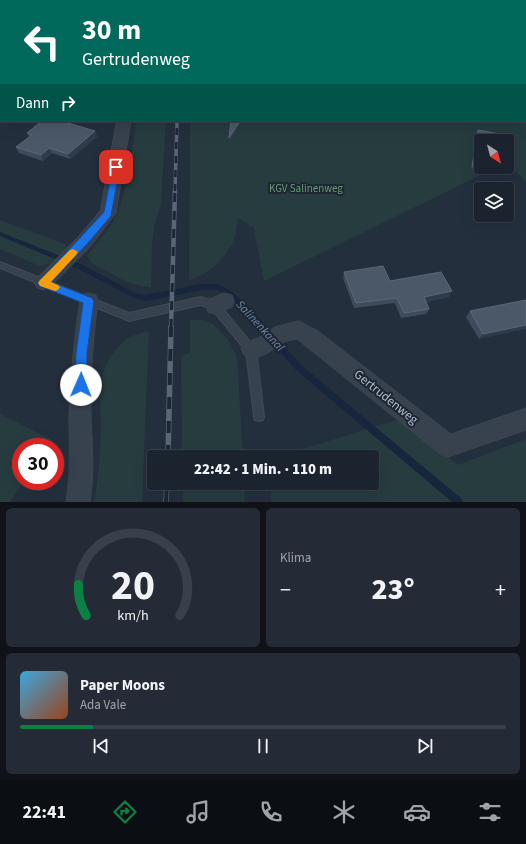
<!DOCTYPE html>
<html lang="de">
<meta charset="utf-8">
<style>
body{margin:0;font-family:"Source Sans 3",sans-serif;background:#242b36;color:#f1f3f6;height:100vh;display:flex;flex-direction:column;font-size:15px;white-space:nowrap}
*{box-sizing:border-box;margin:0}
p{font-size:13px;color:#a0a4aa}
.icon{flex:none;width:22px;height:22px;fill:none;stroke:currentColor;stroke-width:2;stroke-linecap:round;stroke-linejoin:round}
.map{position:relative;height:502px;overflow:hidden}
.side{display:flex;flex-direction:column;gap:6px;padding:6px;background:#0f1319;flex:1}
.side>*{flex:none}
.top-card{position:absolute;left:0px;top:0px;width:526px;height:122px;box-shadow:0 4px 16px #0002,0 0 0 1px #39404a;background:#00695c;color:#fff;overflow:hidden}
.needle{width:26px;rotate:144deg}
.controls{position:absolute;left:474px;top:134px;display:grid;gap:8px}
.controls a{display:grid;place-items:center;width:40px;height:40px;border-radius:4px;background:#1b232e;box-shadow:0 4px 16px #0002,0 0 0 1px #39404a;font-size:20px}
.speed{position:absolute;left:12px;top:438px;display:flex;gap:8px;font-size:20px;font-weight:700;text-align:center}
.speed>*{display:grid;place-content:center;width:52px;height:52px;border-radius:50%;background:#1b232e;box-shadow:0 4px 16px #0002,0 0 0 1px #39404a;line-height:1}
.speed .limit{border:6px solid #d22;background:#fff;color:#111}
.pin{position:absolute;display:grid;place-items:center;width:34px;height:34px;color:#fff;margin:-17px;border-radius:8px;box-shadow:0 2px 6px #0006}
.me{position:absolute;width:44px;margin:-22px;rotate:1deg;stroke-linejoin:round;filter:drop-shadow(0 0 3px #0008)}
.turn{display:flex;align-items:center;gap:14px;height:84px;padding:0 16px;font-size:18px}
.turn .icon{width:52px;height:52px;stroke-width:2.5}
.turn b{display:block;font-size:28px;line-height:34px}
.then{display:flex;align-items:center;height:38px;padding:0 16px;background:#0003;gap:8px;font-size:15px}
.big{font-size:30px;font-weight:800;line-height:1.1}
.side .widget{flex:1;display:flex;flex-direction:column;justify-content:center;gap:6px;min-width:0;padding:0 14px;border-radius:6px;background:#242b36}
.side .dial{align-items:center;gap:0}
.dial svg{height:104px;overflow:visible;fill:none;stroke:#39404a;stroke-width:7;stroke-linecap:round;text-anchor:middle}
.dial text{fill:#f1f3f6;stroke:none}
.song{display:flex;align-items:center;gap:12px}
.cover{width:48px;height:48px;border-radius:6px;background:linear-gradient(135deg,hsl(200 70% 55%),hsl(20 70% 35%))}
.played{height:4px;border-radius:2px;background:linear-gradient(90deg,#0b8043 15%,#39404a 15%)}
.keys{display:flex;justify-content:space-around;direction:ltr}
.heat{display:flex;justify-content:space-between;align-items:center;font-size:22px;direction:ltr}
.side .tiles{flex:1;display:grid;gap:6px;grid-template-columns:1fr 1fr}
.widget:last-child{grid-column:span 2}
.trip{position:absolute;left:147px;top:450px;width:232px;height:40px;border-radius:4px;background:#1b232e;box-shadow:0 4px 16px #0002,0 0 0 1px #39404a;font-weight:800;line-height:40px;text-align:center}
.tab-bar{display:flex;height:64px;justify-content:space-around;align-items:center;background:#0b0e12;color:#a0a4aa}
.tab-bar .icon{width:28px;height:28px}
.tab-bar .on{color:#0b8043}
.tab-bar b{font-size:18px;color:#f1f3f6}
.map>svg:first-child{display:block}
.green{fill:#263c3f}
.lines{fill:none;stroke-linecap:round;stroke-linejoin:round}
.stream{fill:#17263c;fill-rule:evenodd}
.lane-casing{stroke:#414a57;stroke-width:2}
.street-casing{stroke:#414a57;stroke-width:1}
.lane{fill:#38414e;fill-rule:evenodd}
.street{fill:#38414e;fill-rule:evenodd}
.rail-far2-casing{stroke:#5a6575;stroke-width:3.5}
.rail-far1-casing{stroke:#5a6575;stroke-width:4.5}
.rail-casing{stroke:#5a6575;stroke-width:5.5}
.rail-far2{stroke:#1d2633;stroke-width:2.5;stroke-dasharray:7;stroke-linecap:butt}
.rail-far1{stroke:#1d2633;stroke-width:3;stroke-dasharray:9;stroke-linecap:butt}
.rail{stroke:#1d2633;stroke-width:4;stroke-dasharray:12;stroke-linecap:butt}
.wall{fill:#3f4b5c}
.shaded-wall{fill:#2f3b4b}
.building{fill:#4b5868;stroke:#5c6777}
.route{fill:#1a73e8;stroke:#114b97}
.slow{fill:#f59e0b}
.labels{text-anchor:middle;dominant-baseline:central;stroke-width:4;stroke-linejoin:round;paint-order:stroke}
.park-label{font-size:11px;fill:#6b9a76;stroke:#1d2633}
.water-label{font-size:12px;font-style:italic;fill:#6d86a8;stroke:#1d2633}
.near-street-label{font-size:13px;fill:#b4bcc9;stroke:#1d2633}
</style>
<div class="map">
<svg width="526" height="502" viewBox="0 0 526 502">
<rect width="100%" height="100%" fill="#242f3e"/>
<path class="green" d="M471,0H526V182L507,162V141H481V167H497L264,281L254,228L238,218C237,225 236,234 234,240C226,258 208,275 189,280L190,121H525V1H457Z
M136,121H166L161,203L155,223L152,245L151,287L141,286L127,282L93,264L87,256C94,246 103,237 110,226C128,198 132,154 136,121Z
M0,220L65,244L66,249L55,262L40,266L0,249Z
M190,320H201L213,324L228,340L237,357L243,457H182L181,356L190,353Z
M149,331L142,502H94C99,478 100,454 101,429C101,416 100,403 100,389C100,372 113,349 127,339C134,334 141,333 149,331Z
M0,414L52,440L47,447H21V481H24L10,502H0Z
M403,418L458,465L526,439V502H271L270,483H372V457H277Z
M182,483H244L245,502H183Z"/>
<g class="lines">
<path class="stream" d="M0,232L83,265L135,293L146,295L201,284H216L226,288L242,300L302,366L462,499L463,502H452L296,370L238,304L222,292L216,290H201L146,301L132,297L79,269L0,236Z"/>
<defs>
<path id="lane" d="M0,262L129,313L201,297L218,303L256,349L264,416L263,420L259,421L255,420L254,416L246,351L212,309L201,305L129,321L0,268Z"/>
<path id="street" d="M139,0H149V1H139Z
M401,0H439L400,1Z
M117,121H131L116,213L91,246L49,288L43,290L37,288L34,283L37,278L79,236L100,211Z
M89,293L96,295L98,301C93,339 90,378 91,417C92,445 95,473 90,502H66C71,474 69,445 69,417C70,378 74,339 80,301L82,295Z
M225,293L232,295L234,301L232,307L215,314L208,312L206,306L208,300Z
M299,321L318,331L451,434L526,408V430L448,457L440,454L297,339C294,340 290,340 287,341C273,346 264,363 244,355L241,349L244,343L260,337L275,327Z"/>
</defs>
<use href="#lane" class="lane-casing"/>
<use href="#street" class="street-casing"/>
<use href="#lane" class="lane"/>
<use href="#street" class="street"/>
<defs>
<path id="rail-far2" d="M175,191L177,121"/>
<path id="rail-far1" d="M171,328L175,190"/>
<path id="rail" d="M168,457L171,327
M166,502L167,483"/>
</defs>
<use href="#rail-far2" class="rail-far2-casing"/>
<use href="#rail-far1" class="rail-far1-casing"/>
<use href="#rail" class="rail-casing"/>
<use href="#rail-far2" class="rail-far2"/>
<use href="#rail-far1" class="rail-far1"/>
<use href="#rail" class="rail"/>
</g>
<path class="wall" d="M478,130L481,166L471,170L477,134Z
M95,131L97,137L70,159L52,153L43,161L19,153L16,147L29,137L27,133Z
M344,272L390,281L449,297L426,302L429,309L426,314L401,318L395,303L354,308L343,278Z
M526,300L479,339L466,317L470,311Z"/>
<path class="shaded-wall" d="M240,121H243L230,143L229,138Z
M95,131L97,137L70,159L68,154Z
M49,148L52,153L43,161L41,155Z
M481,163V166L471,170L472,167Z
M452,291L449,297L421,303L424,297Z
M526,325V329L479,339L483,334Z"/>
<path class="building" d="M228,0H268V1H228Z
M483,0H495V1H483Z
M42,121H61L95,131L68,154L49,148L41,155L16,147L32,135L27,133Z
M231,121H240L229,138Z
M478,130L500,134L501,141H481V163L472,167Z
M383,266L390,281L441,272L452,291L424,297L429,309L404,313L397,298L356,303L344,272Z
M526,300V325L483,334L470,311Z"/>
<path class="route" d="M113,165H116L120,167L111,216L88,243L51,282L92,298L94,301L87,353V385L85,389L81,391L77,389L75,385L76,353L83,303L40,286L38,283L104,212Z"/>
<path class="slow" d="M73,249L78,252L76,255L51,282L58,285L60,287L58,290L55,291L40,286L38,283L40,280L70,250Z"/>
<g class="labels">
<g class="park-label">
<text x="306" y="188">KGV Salinenweg</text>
</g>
<g class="water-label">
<text transform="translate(260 326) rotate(47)">Salinenkanal</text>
</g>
<g class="near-street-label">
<text transform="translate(386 397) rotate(39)">Gertrudenweg</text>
</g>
</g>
</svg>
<div class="controls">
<a><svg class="needle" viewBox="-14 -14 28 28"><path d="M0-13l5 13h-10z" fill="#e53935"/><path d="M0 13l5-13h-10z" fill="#a0a4aa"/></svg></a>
<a><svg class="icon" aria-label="layers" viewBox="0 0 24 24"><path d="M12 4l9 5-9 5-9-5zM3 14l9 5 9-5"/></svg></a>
</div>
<div class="speed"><div class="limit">30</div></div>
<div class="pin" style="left:116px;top:167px;background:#d93025"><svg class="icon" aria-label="arrive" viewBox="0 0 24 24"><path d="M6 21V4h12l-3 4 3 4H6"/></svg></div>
<svg class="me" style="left:81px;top:385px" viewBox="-20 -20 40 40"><circle r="19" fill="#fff"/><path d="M0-13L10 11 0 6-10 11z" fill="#1a73e8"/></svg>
<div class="trip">22:42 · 1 Min. · 110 m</div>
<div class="top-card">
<div class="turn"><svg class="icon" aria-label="left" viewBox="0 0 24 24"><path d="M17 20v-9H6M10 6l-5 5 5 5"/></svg><div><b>30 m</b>Gertrudenweg</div></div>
<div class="then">Dann<svg class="icon" aria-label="right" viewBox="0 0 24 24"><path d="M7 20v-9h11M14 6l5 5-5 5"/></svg></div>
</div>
</div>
<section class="side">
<div class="tiles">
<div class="widget dial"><svg viewBox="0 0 100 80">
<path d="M14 69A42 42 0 1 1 86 69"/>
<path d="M14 69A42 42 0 0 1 8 45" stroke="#0b8043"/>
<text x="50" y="56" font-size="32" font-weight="700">20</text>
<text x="50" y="72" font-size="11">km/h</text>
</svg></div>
<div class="widget"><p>Klima</p>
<div class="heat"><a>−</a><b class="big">23°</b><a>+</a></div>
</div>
<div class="widget">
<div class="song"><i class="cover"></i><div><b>Paper Moons</b><p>Ada Vale</p></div></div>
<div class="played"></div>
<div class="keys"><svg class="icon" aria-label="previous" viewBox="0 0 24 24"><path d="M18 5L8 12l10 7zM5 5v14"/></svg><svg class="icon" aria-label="pause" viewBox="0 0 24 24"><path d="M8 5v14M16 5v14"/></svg><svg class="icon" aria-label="next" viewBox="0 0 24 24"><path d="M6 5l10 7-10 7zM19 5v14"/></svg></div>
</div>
</div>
</section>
<nav class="tab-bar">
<b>22:41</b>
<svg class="icon on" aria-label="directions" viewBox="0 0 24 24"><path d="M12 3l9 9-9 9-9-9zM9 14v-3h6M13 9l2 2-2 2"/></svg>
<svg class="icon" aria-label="music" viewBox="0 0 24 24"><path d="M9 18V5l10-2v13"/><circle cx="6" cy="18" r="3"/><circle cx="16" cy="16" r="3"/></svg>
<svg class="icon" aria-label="phone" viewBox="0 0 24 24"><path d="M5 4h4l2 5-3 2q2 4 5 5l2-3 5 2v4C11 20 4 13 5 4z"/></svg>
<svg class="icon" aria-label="climate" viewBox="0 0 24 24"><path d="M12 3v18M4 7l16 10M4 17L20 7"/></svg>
<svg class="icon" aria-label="car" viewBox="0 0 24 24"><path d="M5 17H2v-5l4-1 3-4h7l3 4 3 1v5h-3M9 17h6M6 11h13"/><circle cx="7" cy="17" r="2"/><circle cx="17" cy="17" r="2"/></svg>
<svg class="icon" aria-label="filters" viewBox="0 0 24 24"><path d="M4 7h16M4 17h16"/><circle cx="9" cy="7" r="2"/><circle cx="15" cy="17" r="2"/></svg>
</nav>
